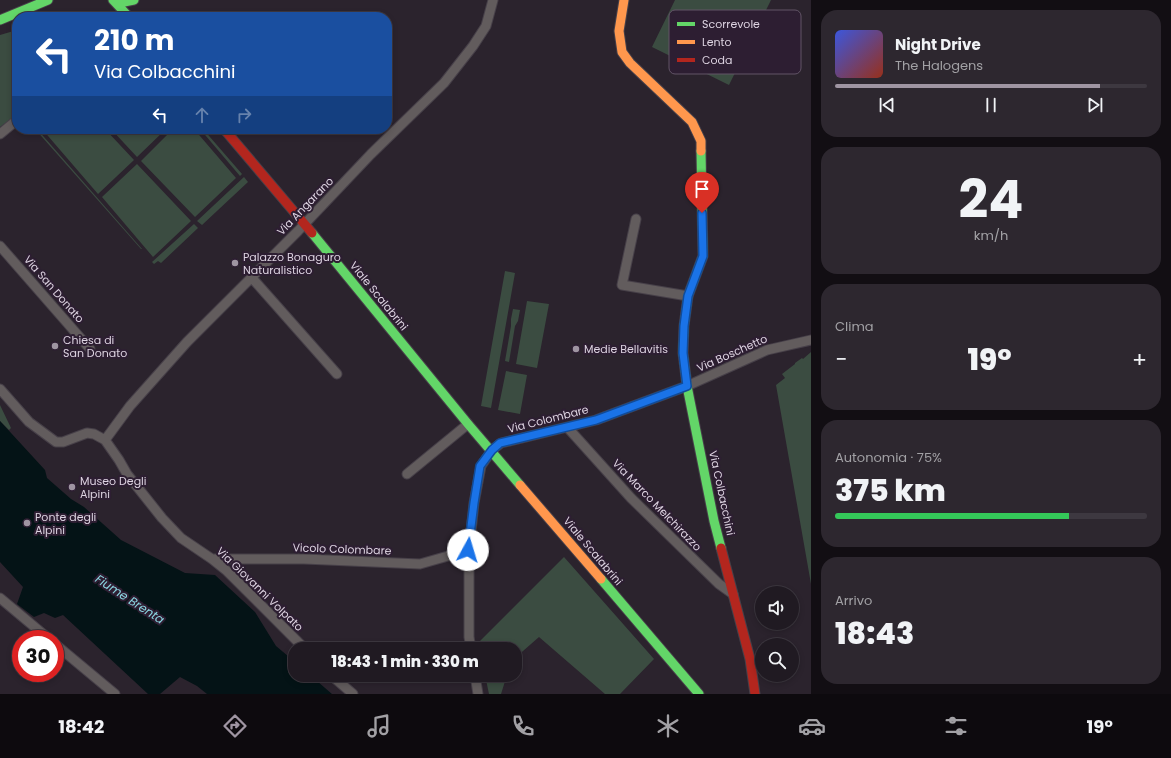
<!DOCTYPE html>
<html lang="it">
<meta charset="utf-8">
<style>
body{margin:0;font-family:Poppins,sans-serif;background:#2d272f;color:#f1f3f6;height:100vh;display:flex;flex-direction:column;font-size:15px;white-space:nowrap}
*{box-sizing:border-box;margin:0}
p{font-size:13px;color:#a2a1a5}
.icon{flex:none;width:22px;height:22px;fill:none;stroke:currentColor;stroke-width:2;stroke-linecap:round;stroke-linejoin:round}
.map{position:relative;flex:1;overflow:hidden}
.panel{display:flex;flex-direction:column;gap:10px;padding:10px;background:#120e13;width:360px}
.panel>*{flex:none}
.guide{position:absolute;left:12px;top:12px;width:380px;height:122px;border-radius:16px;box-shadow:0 2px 6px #0003,0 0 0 1px #3d3840;background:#1a4fa0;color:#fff;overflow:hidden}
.tools{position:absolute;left:755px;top:586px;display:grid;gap:8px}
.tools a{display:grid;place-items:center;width:44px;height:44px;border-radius:50%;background:#201a22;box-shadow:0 2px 6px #0003,0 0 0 1px #3d3840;font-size:20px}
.speed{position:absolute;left:12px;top:630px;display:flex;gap:8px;font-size:20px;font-weight:700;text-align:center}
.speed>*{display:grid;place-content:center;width:52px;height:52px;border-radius:50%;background:#201a22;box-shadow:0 2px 6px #0003,0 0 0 1px #3d3840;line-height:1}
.speed .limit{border:6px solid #d22;background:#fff;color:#111}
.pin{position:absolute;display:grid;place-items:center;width:34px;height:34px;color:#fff;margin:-41px -17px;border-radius:50% 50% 50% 0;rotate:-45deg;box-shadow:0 0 4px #0007}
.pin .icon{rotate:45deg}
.me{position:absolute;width:44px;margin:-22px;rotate:6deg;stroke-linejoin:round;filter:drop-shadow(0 0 3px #0008)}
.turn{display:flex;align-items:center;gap:14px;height:84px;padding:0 16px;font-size:18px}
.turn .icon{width:52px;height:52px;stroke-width:2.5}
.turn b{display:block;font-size:28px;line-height:34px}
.lanes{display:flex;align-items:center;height:38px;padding:0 16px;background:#0003;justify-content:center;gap:20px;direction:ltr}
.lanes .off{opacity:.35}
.big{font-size:30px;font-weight:800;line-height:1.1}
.panel .card{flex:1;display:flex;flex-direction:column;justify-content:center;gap:6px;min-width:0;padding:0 14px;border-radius:16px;background:#2d272f}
.panel .dial{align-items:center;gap:0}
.dial b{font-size:52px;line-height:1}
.song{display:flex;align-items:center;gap:12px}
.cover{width:48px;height:48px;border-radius:6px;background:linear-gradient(135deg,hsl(230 70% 55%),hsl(10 70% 35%))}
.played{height:4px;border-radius:2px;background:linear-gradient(90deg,#9f95a2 85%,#3d3840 85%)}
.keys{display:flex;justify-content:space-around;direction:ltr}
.heat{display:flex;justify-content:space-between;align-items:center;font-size:22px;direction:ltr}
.charge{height:6px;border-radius:3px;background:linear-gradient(90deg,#34c759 75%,#3d3840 0)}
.trip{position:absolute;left:288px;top:642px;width:234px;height:40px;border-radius:16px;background:#201a22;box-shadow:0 2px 6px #0003,0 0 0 1px #3d3840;font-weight:800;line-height:40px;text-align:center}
.tabs{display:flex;height:64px;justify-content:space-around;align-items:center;background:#0d0a0e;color:#a2a1a5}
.tabs .icon{width:28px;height:28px}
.tabs .selected{color:#9f95a2}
.tabs b{font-size:18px;color:#f1f3f6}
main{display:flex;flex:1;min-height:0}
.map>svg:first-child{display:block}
.green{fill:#3b4c41}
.water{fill:#041316}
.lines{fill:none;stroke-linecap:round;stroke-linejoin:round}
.street-casing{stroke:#474049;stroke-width:11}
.fast-casing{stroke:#474049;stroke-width:11}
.slow-casing{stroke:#474049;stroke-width:11}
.jam-casing{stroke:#474049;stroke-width:11}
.street{stroke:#625c5d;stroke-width:9}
.fast{stroke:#63d668;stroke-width:9}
.slow{stroke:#ff974d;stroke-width:9}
.jam{stroke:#b3261e;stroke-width:9}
.route-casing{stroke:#114b97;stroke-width:10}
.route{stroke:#1a73e8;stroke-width:7}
.poi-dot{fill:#9f95a2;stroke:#2d1e32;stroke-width:1.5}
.labels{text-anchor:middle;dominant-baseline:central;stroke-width:4;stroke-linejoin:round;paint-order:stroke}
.street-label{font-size:11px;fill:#ddd3e1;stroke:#2d1e32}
.poi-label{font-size:11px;fill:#ddd3e1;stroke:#2d1e32;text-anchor:start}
.water-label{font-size:12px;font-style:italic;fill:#8bd7e2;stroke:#2d1e32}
.key{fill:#2d1e32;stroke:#625467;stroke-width:1}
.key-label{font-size:11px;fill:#ddd3e1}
</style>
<main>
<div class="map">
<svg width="811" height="694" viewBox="0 0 811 694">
<rect width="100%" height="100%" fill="#2b232d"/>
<path class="green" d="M675,0H771L729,85L652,47Z
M86,12L96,14L103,17H58L68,14Z
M17,30V115L0,127V35Z
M35,129H37L142,249H141Z
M42,129H105L134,160L98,194Z
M111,129H166L137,157Z
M173,129H194L236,178L195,217L141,161Z
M200,129H203L242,174L240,176Z
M137,164L191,221L153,257L102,197Z
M244,177L248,182L202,225L197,221Z
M194,224L198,228L161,263L158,261L154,264L152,262Z
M505,271L515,273L491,408L481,406Z
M527,301L549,304L537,368L516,364Z
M513,309L520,310L518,321L515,326L509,362L505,361L511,326V319Z
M811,352V584L776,385L785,378L782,374L795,364V363L802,358L803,359Z
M506,371L527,375L520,414L498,410Z
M0,405L11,428L9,430L0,421Z
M564,557L654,659L620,694H605L539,637L515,658V649H479L477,644Z
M485,675H507L501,694H489Z"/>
<path class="water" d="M0,421L45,470L47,478L71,499L84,507L121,540L185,573L215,575L255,612L276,646L295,662V675H310L332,694H207L197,686L180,677L160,694H148L63,615L55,618L44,613L34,617L17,604L23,587L0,562Z"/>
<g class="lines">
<defs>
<path id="street" d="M0,134L17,120
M636,219L622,285L688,296
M0,246L90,349
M252,278L337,374
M0,389L29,422L56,442H63L87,433L94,434L105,440L119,460L127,474L162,518L181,538L212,559L227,571L305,649
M568,428L631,498L719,584L733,594
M105,440L130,406L187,342L298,231L371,154L444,83L473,46L486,26L493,0
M407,474L468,424
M212,559H304L420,564L469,550
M0,598L49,639
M55,644L115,694
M471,649L469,637V550L474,503L481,466L492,450L501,443L596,420L687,386L767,350L811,340
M331,675L353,694
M475,675L478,694"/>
<path id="fast" d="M113,0L129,17
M114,0L124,2L134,0
M0,20L48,0
M701,151L703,256L688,296L684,326L683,353L687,386L714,521L721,548
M312,233L468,424L520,485
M601,579L699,694"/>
<path id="slow" d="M624,0L619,31L622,52L630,63L692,122L701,141V151
M520,485L601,579"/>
<path id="jam" d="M224,129L312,233
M721,548L750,659L755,694"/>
</defs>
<use href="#street" class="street-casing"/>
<use href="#fast" class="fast-casing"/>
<use href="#slow" class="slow-casing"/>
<use href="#jam" class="jam-casing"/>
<use href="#street" class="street"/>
<use href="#fast" class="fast"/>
<use href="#slow" class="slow"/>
<use href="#jam" class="jam"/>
</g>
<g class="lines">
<defs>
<path id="route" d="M468,550L474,503L480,466L492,450L500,443L596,420L687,386L683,353L684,326L688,296L703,256L702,213"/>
</defs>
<use href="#route" class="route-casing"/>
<use href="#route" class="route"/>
</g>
<g class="poi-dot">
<circle cx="235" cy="263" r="4"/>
<circle cx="55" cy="346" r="4"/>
<circle cx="576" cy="349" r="4"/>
<circle cx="72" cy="487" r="4"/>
<circle cx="27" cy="523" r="4"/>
</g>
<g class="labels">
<g class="street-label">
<text transform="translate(305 206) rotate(-46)">Via Angarano</text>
<text transform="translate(54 289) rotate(49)">Via San Donato</text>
<text transform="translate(379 296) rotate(51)">Viale Scalabrini</text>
<text transform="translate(732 353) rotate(-24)">Via Boschetto</text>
<text transform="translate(548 419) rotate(-14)">Via Colombare</text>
<text transform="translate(722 493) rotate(78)">Via Colbacchini</text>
<text transform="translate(657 505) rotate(46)">Via Marco Melchirazzo</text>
<text transform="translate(342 549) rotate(2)">Vicolo Colombare</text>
<text transform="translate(593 551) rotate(50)">Viale Scalabrini</text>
<text transform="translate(260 589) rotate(44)">Via Giovanni Volpato</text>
</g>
<g class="poi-label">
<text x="243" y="257">Palazzo Bonaguro<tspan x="243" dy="13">Naturalistico</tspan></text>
<text x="63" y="340">Chiesa di<tspan x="63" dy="13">San Donato</tspan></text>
<text x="584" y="349">Medie Bellavitis</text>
<text x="80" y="481">Museo Degli<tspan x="80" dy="13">Alpini</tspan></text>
<text x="35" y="517">Ponte degli<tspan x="35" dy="13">Alpini</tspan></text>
</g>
<g class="water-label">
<text transform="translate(130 599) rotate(33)">Fiume Brenta</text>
</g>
</g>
<rect x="669" y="10" width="132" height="64" rx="6" class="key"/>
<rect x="677" y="22" width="18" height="4" fill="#63d668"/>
<rect x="677" y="40" width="18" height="4" fill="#ff974d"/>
<rect x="677" y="58" width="18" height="4" fill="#b3261e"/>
<g class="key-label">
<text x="702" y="28">Scorrevole</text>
<text x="702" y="46">Lento</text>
<text x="702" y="64">Coda</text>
</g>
</svg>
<div class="tools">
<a><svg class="icon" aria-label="sound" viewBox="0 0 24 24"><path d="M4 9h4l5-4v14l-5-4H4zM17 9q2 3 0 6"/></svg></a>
<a><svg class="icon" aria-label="search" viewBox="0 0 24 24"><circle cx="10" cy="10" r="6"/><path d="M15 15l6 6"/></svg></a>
</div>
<div class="speed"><div class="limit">30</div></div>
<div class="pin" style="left:702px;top:213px;background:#d93025"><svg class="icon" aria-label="arrive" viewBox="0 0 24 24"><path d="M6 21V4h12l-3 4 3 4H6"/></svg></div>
<svg class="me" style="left:468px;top:550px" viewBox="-20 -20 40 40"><circle r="19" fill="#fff"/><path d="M0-13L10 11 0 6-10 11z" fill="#1a73e8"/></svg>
<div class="trip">18:43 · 1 min · 330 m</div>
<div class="guide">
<div class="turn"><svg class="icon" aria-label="left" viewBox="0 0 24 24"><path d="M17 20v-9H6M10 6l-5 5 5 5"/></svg><div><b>210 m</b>Via Colbacchini</div></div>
<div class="lanes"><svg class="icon" aria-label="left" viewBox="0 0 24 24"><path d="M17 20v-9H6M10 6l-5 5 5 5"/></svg><svg class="icon off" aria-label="ahead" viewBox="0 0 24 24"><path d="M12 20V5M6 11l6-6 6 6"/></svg><svg class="icon off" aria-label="right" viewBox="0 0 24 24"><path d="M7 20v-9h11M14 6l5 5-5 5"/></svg></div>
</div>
</div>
<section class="panel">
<div class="card">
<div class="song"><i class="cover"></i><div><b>Night Drive</b><p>The Halogens</p></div></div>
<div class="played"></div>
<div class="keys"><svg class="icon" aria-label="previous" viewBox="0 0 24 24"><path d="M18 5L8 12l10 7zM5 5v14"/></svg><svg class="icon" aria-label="pause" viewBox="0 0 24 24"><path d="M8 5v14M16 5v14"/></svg><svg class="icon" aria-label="next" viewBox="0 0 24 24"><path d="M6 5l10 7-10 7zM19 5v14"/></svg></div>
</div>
<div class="card dial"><b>24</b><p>km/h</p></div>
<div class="card"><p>Clima</p>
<div class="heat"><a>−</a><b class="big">19°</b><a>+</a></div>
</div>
<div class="card"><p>Autonomia · 75%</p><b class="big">375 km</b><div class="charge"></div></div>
<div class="card"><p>Arrivo</p><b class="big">18:43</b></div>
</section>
</main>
<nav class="tabs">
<b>18:42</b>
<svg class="icon selected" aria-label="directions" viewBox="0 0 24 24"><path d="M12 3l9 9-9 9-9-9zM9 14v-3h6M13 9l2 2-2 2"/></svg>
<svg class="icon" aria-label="music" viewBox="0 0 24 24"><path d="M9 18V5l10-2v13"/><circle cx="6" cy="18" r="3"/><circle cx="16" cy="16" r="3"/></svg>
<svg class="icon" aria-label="phone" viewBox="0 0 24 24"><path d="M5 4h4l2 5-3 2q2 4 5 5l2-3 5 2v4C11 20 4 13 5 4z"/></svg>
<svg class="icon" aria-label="climate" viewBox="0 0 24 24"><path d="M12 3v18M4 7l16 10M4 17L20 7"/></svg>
<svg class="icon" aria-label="car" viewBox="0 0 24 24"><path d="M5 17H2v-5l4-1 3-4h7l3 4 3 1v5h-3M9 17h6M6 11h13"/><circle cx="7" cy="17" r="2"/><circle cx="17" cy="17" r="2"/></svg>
<svg class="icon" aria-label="filters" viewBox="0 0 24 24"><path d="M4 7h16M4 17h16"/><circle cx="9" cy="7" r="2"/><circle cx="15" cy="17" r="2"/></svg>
<b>19°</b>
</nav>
